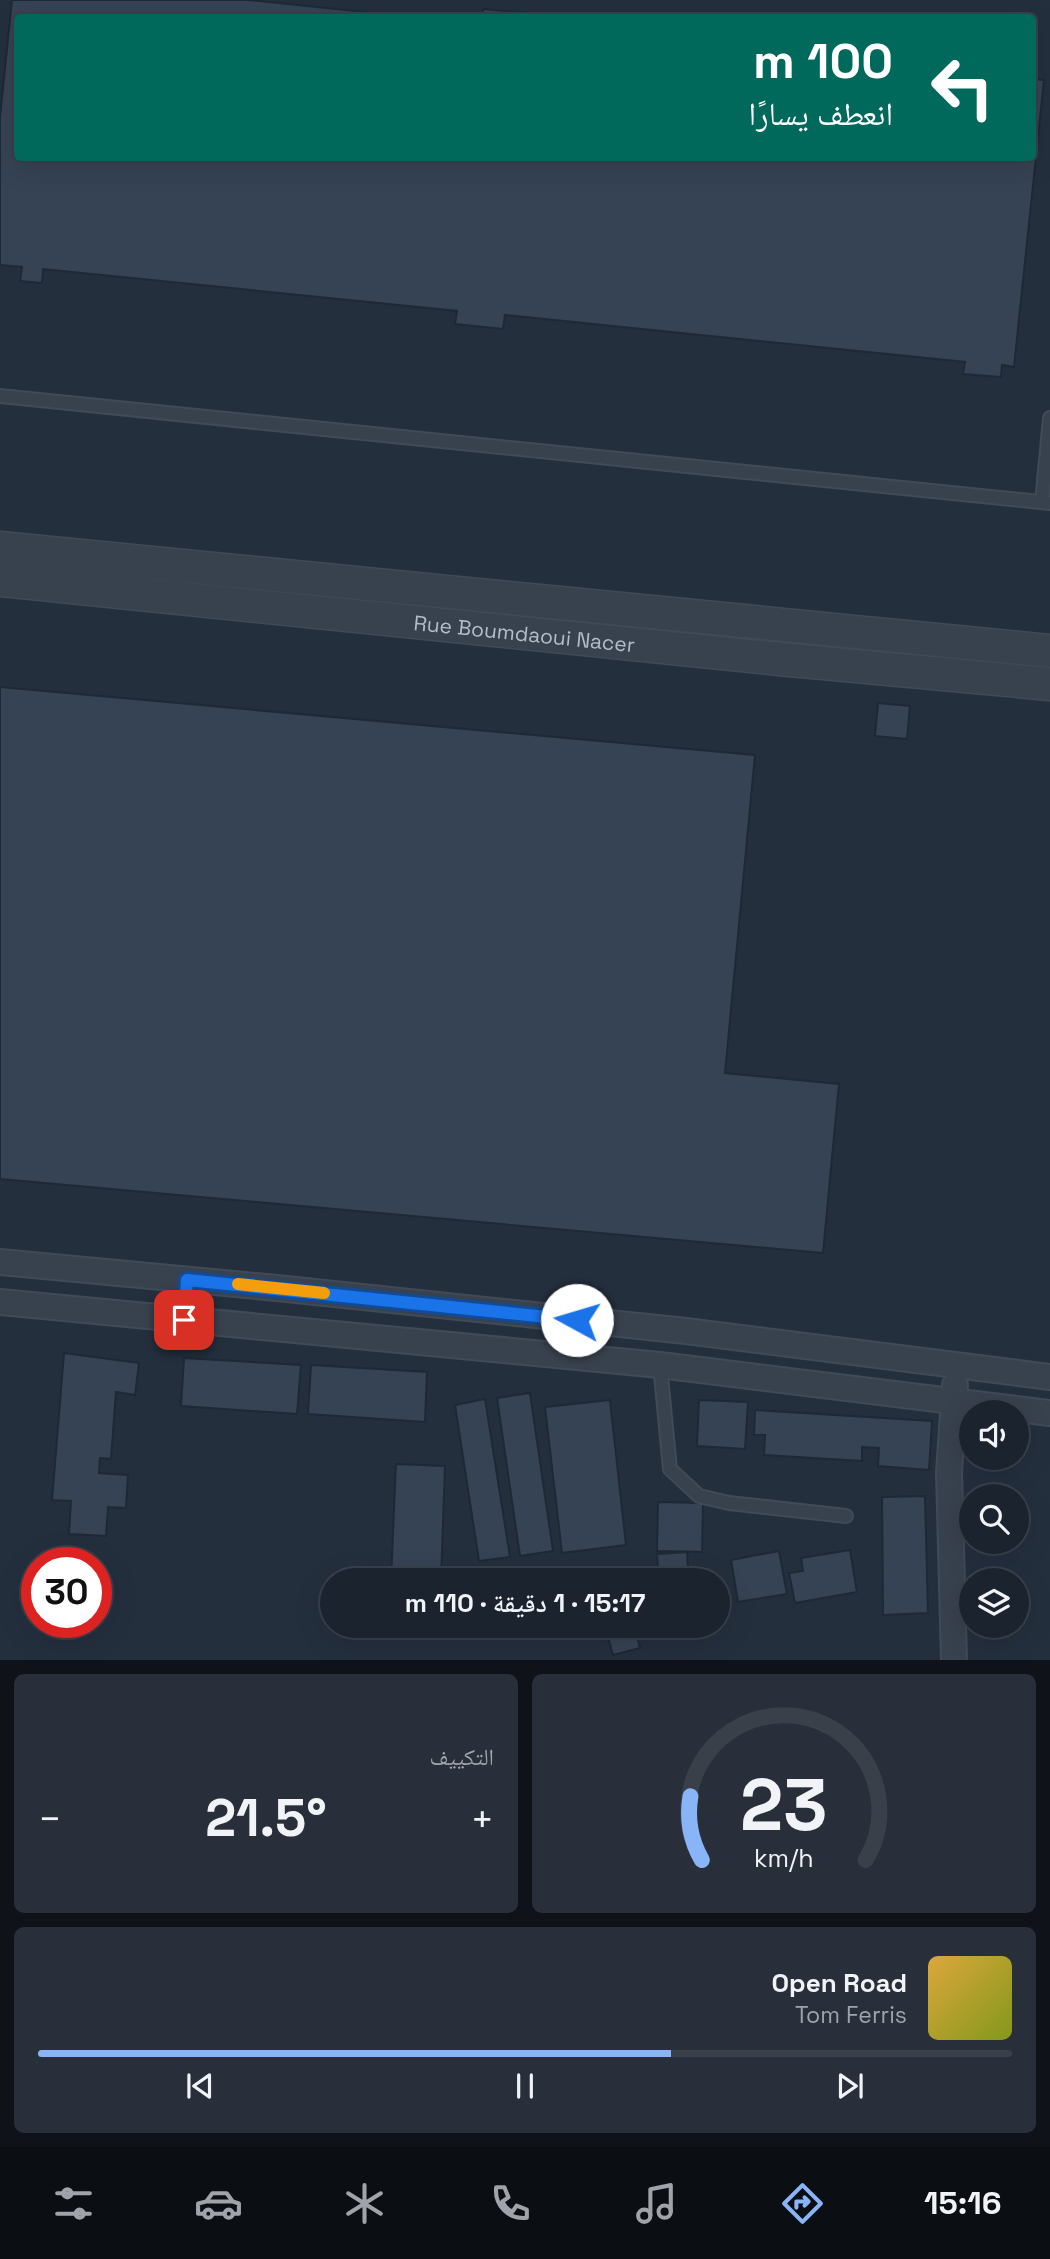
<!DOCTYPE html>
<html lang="ar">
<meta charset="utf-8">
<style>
body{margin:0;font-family:"Space Grotesk","Noto Naskh Arabic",sans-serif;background:#282f3a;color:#f1f3f6;direction:rtl;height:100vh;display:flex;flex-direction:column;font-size:26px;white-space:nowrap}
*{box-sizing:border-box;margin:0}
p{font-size:23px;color:#a0a4aa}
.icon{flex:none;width:38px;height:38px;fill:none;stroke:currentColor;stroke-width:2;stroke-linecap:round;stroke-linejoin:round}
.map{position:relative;height:1660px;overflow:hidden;direction:ltr}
.drawer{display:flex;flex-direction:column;gap:14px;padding:14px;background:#0f1319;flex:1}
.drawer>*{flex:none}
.top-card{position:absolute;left:14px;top:14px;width:1022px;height:147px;border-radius:7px;box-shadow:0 7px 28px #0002,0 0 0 2px #39404a;direction:rtl;background:#00695c;color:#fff;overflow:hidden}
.fabs{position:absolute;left:959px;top:1400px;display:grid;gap:14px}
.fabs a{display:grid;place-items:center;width:70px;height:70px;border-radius:50%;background:#1b232e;box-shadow:0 7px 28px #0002,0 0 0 2px #39404a;font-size:35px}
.speed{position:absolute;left:21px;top:1547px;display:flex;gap:14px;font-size:35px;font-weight:700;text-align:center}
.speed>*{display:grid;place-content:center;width:91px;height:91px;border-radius:50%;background:#1b232e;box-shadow:0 7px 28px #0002,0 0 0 2px #39404a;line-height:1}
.speed .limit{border:10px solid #d22;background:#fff;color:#111}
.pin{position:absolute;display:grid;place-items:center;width:60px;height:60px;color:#fff;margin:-30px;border-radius:14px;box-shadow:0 4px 10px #0006}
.me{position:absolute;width:77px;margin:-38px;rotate:276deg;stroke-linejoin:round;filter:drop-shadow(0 0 5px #0008)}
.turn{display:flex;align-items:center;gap:24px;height:147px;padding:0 28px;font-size:32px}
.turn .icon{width:91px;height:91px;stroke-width:2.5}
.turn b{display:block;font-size:49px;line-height:60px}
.big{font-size:52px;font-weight:600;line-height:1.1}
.drawer .tile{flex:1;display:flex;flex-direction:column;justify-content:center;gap:10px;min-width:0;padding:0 24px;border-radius:10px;background:#282f3a}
.drawer .dial{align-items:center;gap:0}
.dial svg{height:182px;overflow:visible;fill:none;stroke:#39404a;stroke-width:7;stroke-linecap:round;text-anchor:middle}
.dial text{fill:#f1f3f6;stroke:none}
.song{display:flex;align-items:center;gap:21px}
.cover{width:84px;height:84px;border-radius:10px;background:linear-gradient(135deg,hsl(40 70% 55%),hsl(70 70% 35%))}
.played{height:7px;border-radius:4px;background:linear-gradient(90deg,#8ab4f8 65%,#39404a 65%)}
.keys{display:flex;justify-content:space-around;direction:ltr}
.heat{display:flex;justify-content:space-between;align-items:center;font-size:38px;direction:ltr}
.drawer .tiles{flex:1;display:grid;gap:14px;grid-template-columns:1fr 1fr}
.tile:last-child{grid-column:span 2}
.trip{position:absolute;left:320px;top:1568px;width:410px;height:70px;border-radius:35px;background:#1b232e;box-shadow:0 7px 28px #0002,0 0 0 2px #39404a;font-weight:600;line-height:70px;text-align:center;direction:rtl}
.tab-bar{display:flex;height:112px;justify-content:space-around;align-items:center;background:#0b0e12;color:#a0a4aa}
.tab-bar .icon{width:49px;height:49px}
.tab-bar .current{color:#8ab4f8}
.tab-bar b{font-size:32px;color:#f1f3f6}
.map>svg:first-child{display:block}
.building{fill:#364354;stroke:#1f2835;stroke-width:2}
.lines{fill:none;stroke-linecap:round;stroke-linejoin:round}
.service-casing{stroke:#414a57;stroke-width:16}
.minor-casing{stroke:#414a57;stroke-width:28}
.tertiary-casing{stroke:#414a57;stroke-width:35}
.service{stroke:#38414e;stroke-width:12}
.minor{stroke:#38414e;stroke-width:24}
.tertiary{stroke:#38414e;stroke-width:32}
.route-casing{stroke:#114b97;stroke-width:18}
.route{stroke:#1a73e8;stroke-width:12}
.slow{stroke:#f59e0b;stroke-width:12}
.labels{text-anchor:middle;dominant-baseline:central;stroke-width:7;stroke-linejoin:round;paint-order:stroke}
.street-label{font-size:21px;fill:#b4bcc9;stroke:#1d2633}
</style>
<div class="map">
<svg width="1050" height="1661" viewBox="0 0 1050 1661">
<rect width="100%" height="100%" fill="#242f3e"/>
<path class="building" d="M12,0H248L423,18H18V158H1032V79L1044,80L1014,367L1002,365L1001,377L963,374L965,362L505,315L503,329L455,324L457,311L43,269L42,283L20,281L22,267L0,265V117Z
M483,9L528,13L527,18H482Z
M0,687L755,755L725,1073L839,1084L823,1253L0,1179Z
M878,703L910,706L907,739L875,736Z
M64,1353L139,1363L135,1395L116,1392L111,1459L100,1458L99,1473L128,1475L126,1508L108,1507L106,1536L69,1534L71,1501L52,1500Z
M184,1358L301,1365L297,1414L181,1406Z
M311,1365L427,1372L425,1422L308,1414Z
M530,1393L553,1551L520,1556L497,1398Z
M485,1399L510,1557L479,1561L455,1405Z
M610,1400L626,1545L562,1553L545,1407Z
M699,1400L748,1402L745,1449L697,1446Z
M755,1410L932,1421L929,1470L878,1466L879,1448L862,1447V1461L764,1455L765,1435H754Z
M396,1464L445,1466L441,1580H391Z
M925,1496L928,1613L883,1615L882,1497Z
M658,1502L703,1503L702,1552L657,1551Z
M850,1550L857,1592L795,1603L789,1573L803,1571L801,1558Z
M779,1551L787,1594L738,1602L731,1560Z
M687,1552L688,1568L704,1567L705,1580H659L657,1554Z
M605,1626H634L640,1648L613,1655Z"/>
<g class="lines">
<defs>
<path id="service" d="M0,396L1050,503
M1042,502L1050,418
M660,1365L670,1469L699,1496L729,1503L846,1516"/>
<path id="minor" d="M0,1262L277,1288L686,1331L1050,1377
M0,1302L660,1365L1050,1413
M954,1661L949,1472L955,1385"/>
<g id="tertiary">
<path d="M0,548L1050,651"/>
<path id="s1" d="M0,580L779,659L1050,684"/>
</g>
</defs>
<use href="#service" class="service-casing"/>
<use href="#minor" class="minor-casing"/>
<use href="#tertiary" class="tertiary-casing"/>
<use href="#service" class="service"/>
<use href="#minor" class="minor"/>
<use href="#tertiary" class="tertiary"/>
</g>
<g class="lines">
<defs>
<path id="route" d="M184,1320L187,1280L577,1320"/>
</defs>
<use href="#route" class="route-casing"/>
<use href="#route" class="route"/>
<path class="slow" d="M238,1284L324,1293"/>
</g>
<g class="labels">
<g class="street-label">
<text stroke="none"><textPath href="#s1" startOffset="527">Rue Boumdaoui Nacer</textPath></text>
</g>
</g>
</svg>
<div class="fabs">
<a><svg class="icon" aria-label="sound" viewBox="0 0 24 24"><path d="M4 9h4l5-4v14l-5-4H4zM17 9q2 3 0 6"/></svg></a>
<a><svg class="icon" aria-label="search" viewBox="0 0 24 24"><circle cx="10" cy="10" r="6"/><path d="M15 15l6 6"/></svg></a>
<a><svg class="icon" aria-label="layers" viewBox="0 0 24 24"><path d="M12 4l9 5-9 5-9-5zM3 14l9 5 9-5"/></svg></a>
</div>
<div class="speed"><div class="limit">30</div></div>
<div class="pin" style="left:184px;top:1320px;background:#d93025"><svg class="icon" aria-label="arrive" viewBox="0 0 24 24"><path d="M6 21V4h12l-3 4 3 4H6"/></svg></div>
<svg class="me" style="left:577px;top:1320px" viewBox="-20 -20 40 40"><circle r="19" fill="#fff"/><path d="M0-13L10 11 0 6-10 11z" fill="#1a73e8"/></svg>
<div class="trip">15:17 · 1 دقيقة · 110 m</div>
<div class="top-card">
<div class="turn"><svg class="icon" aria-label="left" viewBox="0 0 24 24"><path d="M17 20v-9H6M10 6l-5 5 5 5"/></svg><div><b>100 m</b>انعطف يسارًا</div></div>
</div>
</div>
<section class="drawer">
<div class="tiles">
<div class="tile dial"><svg viewBox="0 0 100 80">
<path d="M14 69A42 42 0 1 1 86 69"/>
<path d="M14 69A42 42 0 0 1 9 41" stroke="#8ab4f8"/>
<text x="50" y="56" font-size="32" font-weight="700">23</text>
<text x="50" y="72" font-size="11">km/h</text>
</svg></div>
<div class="tile"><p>التكييف</p>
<div class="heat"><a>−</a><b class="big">21.5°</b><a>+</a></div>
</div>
<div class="tile">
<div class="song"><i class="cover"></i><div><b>Open Road</b><p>Tom Ferris</p></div></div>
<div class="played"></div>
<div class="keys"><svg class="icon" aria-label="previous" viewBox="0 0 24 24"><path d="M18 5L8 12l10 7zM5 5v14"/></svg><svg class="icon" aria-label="pause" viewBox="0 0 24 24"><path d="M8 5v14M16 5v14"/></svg><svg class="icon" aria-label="next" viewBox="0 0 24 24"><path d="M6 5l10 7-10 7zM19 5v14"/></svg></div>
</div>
</div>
</section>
<nav class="tab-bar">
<b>15:16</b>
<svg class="icon current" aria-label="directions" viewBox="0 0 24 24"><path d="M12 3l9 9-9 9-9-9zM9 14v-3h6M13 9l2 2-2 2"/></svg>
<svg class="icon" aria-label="music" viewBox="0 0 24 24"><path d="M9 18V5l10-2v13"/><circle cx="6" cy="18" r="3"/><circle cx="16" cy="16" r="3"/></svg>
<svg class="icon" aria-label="phone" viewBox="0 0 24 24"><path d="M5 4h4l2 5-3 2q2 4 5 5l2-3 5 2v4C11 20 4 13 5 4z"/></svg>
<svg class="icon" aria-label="climate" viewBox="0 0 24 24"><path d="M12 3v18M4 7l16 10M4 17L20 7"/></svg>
<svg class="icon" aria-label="car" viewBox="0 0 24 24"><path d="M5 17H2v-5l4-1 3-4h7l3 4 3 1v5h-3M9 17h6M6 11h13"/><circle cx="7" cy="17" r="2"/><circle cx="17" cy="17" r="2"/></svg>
<svg class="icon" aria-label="filters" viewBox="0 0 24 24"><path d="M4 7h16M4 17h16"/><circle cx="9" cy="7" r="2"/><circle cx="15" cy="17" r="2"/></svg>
</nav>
